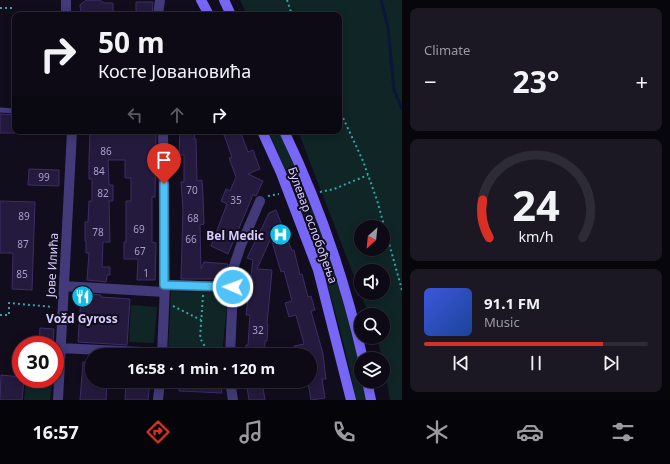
<!DOCTYPE html>
<meta charset="utf-8">
<style>
body{margin:0;font-family:"Noto Sans",sans-serif;background:#1b1823;color:#f1f3f6;height:100vh;display:flex;flex-direction:column;font-size:15px;white-space:nowrap}
*{box-sizing:border-box;margin:0}
p{font-size:13px;color:#9a9aa1}
.icon{flex:none;width:22px;height:22px;fill:none;stroke:currentColor;stroke-width:2;stroke-linecap:round;stroke-linejoin:round}
.map{position:relative;flex:1;overflow:hidden}
.sheet{display:flex;flex-direction:column;gap:8px;padding:8px;background:#07060c;width:268px}
.sheet>*{flex:none}
.hud{position:absolute;left:12px;top:12px;width:330px;height:122px;border-radius:8px;box-shadow:0 2px 10px #0003,0 0 0 1px #2d2b35;background:#0d0a16;color:#f1f3f6;overflow:hidden}
.needle{width:26px;rotate:207deg}
.controls{position:absolute;left:354px;top:220px;display:grid;gap:8px}
.controls a{display:grid;place-items:center;width:36px;height:36px;border-radius:50%;background:#0d0a16;box-shadow:0 2px 10px #0003,0 0 0 1px #2d2b35;font-size:20px}
.speed{position:absolute;left:12px;top:336px;display:flex;gap:8px;font-size:20px;font-weight:700;text-align:center}
.speed>*{display:grid;place-content:center;width:52px;height:52px;border-radius:50%;background:#0d0a16;box-shadow:0 2px 10px #0003,0 0 0 1px #2d2b35;line-height:1}
.speed .limit{border:6px solid #d22;background:#fff;color:#111}
.pin{position:absolute;display:grid;place-items:center;width:34px;height:34px;color:#fff;margin:-41px -17px;border-radius:50% 50% 50% 0;rotate:-45deg;box-shadow:0 0 4px #0007}
.pin .icon{rotate:45deg}
.me{position:absolute;width:44px;margin:-22px;rotate:272deg;stroke-linejoin:round;filter:drop-shadow(0 0 3px #0008)}
.turn{display:flex;align-items:center;gap:14px;height:84px;padding:0 20px;font-size:18px}
.turn .icon{width:52px;height:52px;stroke-width:2.5}
.turn b{display:block;font-size:28px;line-height:34px}
.lanes{display:flex;align-items:center;height:38px;padding:0 20px;background:#0003;justify-content:center;gap:20px;direction:ltr}
.lanes .off{opacity:.35}
.big{font-size:30px;font-weight:700;line-height:1.1}
.sheet .card{flex:1;display:flex;flex-direction:column;justify-content:center;gap:6px;min-width:0;padding:0 14px;border-radius:8px;background:#1b1823}
.sheet .dial{align-items:center;gap:0}
.dial svg{height:104px;overflow:visible;fill:none;stroke:#2d2b35;stroke-width:7;stroke-linecap:round;text-anchor:middle}
.dial text{fill:#f1f3f6;stroke:none}
.song{display:flex;align-items:center;gap:12px}
.cover{width:48px;height:48px;border-radius:6px;background:linear-gradient(135deg,hsl(230 70% 55%),hsl(220 70% 35%))}
.played{height:4px;border-radius:2px;background:linear-gradient(90deg,#d93025 80%,#2d2b35 80%)}
.keys{display:flex;justify-content:space-around;direction:ltr}
.heat{display:flex;justify-content:space-between;align-items:center;font-size:22px;direction:ltr}
.trip{position:absolute;left:85px;top:348px;width:232px;height:40px;border-radius:20px;background:#0d0a16;box-shadow:0 2px 10px #0003,0 0 0 1px #2d2b35;font-weight:700;line-height:40px;text-align:center}
.tabs{display:flex;height:64px;justify-content:space-around;align-items:center;background:#050409;color:#9a9aa1}
.tabs .icon{width:28px;height:28px}
.tabs .active{color:#d93025}
.tabs b{font-size:18px;color:#f1f3f6}
main{display:flex;flex:1;min-height:0}
.map>svg:first-child{display:block}
.green{fill:#102526;fill-rule:evenodd}
.lines{fill:none;stroke-linecap:round;stroke-linejoin:round}
.stream{stroke:#0b1737;stroke-width:3}
.building{fill:#241a3d;stroke:#3e2d67}
.path{stroke:#33a5a8;stroke-width:2;stroke-dasharray:2 3;stroke-linecap:butt}
.lane{stroke:#423a79;stroke-width:5}
.street{stroke:#423a79;stroke-width:10}
.secondary{stroke:#7867f7;stroke-width:10}
.route-casing{stroke:#337fa1;stroke-width:10}
.route{stroke:#4fc3f7;stroke-width:7}
.labels{text-anchor:middle;dominant-baseline:central;stroke-width:4;stroke-linejoin:round;paint-order:stroke}
.number-label{font-size:10px;fill:#a99fcc}
.street-label{font-size:12px;fill:#d5cbfc;stroke:#110d1d}
.poi-label{font-size:12px;font-weight:bold;fill:#d5cbfc;stroke:#110d1d;text-anchor:end}
</style>
<main>
<div class="map">
<svg width="402" height="400" viewBox="0 0 402 400">
<rect width="100%" height="100%" fill="#110d1d"/>
<path class="green" d="M240,0H402V400H390L383,359H382L377,337H383V315H369L298,131H339V15H247ZM361,227H383V249H361ZM361,271H383V293H361Z
M268,131H279L325,239L355,340L361,366V381H364L367,400H356C338,307 308,217 268,131Z
M171,291L228,293L222,355L168,351Z
M131,305L157,307L154,343L129,342Z
M26,379H52L50,400H24Z"/>
<g class="lines">
<path class="stream" d="M381,0L388,27L394,90L402,109"/>
</g>
<path class="building" d="M86,0H99L105,3H113V15H81L80,5Z
M136,2H153L152,15H136Z
M0,114L15,115V133H0Z
M90,131H156L155,197H152V242L156,243L155,280H137L138,259H124V242H126V201H131V178H125V160H108L109,185H113V201H109L110,242H103L102,267H110V275H107L106,282L87,280L89,253H86V241H85V222H88L89,201H92V179H89V162Z
M180,131H195L194,139H196L197,181L202,180L203,195L204,224L200,225L201,269L204,262L228,264L227,279H181L183,209L181,182H184V155H179Z
M234,131H240L248,152L253,150L260,169L248,174L263,181L256,196L253,195L228,254L211,246L227,204L221,201L226,189L230,191L236,177L229,158L232,157L224,135Z
M29,169L59,170V186L28,185Z
M0,201L35,202L32,290L12,289L13,253H0Z
M276,210L292,251L294,250L300,275L302,274L308,297L311,296L315,310L311,311L323,354L326,379H322L325,398L311,400L308,383H310V355H297L294,346L304,344L296,315L289,317L285,303L292,301L284,271L281,272L271,238L257,269L272,270L267,324H268L267,341H265L264,355H245L246,345H248L250,315H246L253,260L247,258L269,213Z
M92,294L101,295V297L130,299L127,345L78,342L81,295L92,296Z
M40,328L54,329L53,345H39Z
M83,362L92,363V381H107L106,400H80Z
M1,375L21,377V379H24L22,400H0Z
M126,381H150L148,400H125Z
M179,381H197V384L220,381L222,393L179,391Z
M246,381H262L265,400H249Z"/>
<g class="lines">
<path class="path" d="M287,0L292,15
M0,8H13
M339,109L363,161L377,200L402,290
M320,192L334,189L368,175
M268,196L279,194
M203,295L200,338L210,355
M173,306L201,320
M0,315H9V303L53,307"/>
<path class="lane" d="M0,110L15,111"/>
<path class="street" d="M66,0V15
M158,15L160,0
M165,285L233,287
M64,286L164,292
M60,348L162,353
M162,355L165,285L163,131
M230,355L234,266L241,245L260,201
M230,381L233,400
M58,400L72,131
M158,400L160,381"/>
<path class="secondary" d="M201,0L209,15
M224,0L231,15
M262,131L281,173L318,270L351,400
M284,131C319,204 345,280 363,359
M367,381L371,400"/>
</g>
<g class="lines">
<defs>
<path id="route" d="M164,184V285L233,287"/>
</defs>
<use href="#route" class="route-casing"/>
<use href="#route" class="route"/>
</g>
<defs>
<symbol id="hospital-disc" viewBox="-11 -11 22 22"><circle r="9.5" fill="#0cbee7" stroke="#110d1d"/><path d="M-5-5h3v3.5h4V-5h3V5h-3V1.5h-4V5h-3Z" fill="#fff"/></symbol>
<symbol id="restaurant-disc" viewBox="-11 -11 22 22"><circle r="9.5" fill="#0cbee7" stroke="#110d1d"/><path d="M-5-6h1v4h1v-4h1v4h1v-4h1v5L-1.5 .5V6h-2V.5L-5-1ZM5-6V6H3V1.5H1.5Q1.5-4 5-6Z" fill="#fff"/></symbol>
</defs>
<g fill-rule="evenodd">
<use href="#hospital-disc" x="268" y="222" width="25" height="25"/>
<use href="#restaurant-disc" x="70" y="284" width="25" height="25"/>
</g>
<g class="labels">
<g class="number-label">
<text x="106" y="151">86</text>
<text x="99" y="171">84</text>
<text x="44" y="177">99</text>
<text x="192" y="190">70</text>
<text x="103" y="193">82</text>
<text x="236" y="200">35</text>
<text x="24" y="216">89</text>
<text x="193" y="218">68</text>
<text x="139" y="229">69</text>
<text x="98" y="232">78</text>
<text x="191" y="239">66</text>
<text x="23" y="244">87</text>
<text x="140" y="251">67</text>
<text x="146" y="273">1</text>
<text x="22" y="274">85</text>
<text x="258" y="330">32</text>
</g>
<g class="street-label">
<text transform="translate(313 225) rotate(70)">Булевар ослобођења</text>
<text transform="translate(52 265) rotate(-87)">Јове Илића</text>
</g>
<g class="poi-label">
<text x="264" y="235">Bel Medic</text>
<text x="82" y="318" text-anchor="middle">Vožd Gyross</text>
</g>
</g>
</svg>
<div class="controls">
<a><svg class="needle" viewBox="-14 -14 28 28"><path d="M0-13l5 13h-10z" fill="#e53935"/><path d="M0 13l5-13h-10z" fill="#9a9aa1"/></svg></a>
<a><svg class="icon" aria-label="sound" viewBox="0 0 24 24"><path d="M4 9h4l5-4v14l-5-4H4zM17 9q2 3 0 6"/></svg></a>
<a><svg class="icon" aria-label="search" viewBox="0 0 24 24"><circle cx="10" cy="10" r="6"/><path d="M15 15l6 6"/></svg></a>
<a><svg class="icon" aria-label="layers" viewBox="0 0 24 24"><path d="M12 4l9 5-9 5-9-5zM3 14l9 5 9-5"/></svg></a>
</div>
<div class="speed"><div class="limit">30</div></div>
<div class="pin" style="left:164px;top:184px;background:#d93025"><svg class="icon" aria-label="arrive" viewBox="0 0 24 24"><path d="M6 21V4h12l-3 4 3 4H6"/></svg></div>
<svg class="me" style="left:233px;top:287px" viewBox="-20 -20 40 40"><circle r="17" fill="#4fc3f7" stroke="#fff" stroke-width="3"/><path d="M0-11L8 9 0 5-8 9z" fill="#fff"/></svg>
<div class="trip">16:58 · 1 min · 120 m</div>
<div class="hud">
<div class="turn"><svg class="icon" aria-label="right" viewBox="0 0 24 24"><path d="M7 20v-9h11M14 6l5 5-5 5"/></svg><div><b>50 m</b>Косте Јовановића</div></div>
<div class="lanes"><svg class="icon off" aria-label="left" viewBox="0 0 24 24"><path d="M17 20v-9H6M10 6l-5 5 5 5"/></svg><svg class="icon off" aria-label="ahead" viewBox="0 0 24 24"><path d="M12 20V5M6 11l6-6 6 6"/></svg><svg class="icon" aria-label="right" viewBox="0 0 24 24"><path d="M7 20v-9h11M14 6l5 5-5 5"/></svg></div>
</div>
</div>
<section class="sheet">
<div class="card"><p>Climate</p>
<div class="heat"><a>−</a><b class="big">23°</b><a>+</a></div>
</div>
<div class="card dial"><svg viewBox="0 0 100 80">
<path d="M14 69A42 42 0 1 1 86 69"/>
<path d="M14 69A42 42 0 0 1 9 40" stroke="#d93025"/>
<text x="50" y="56" font-size="32" font-weight="700">24</text>
<text x="50" y="72" font-size="11">km/h</text>
</svg></div>
<div class="card">
<div class="song"><i class="cover"></i><div><b>91.1 FM</b><p>Music</p></div></div>
<div class="played"></div>
<div class="keys"><svg class="icon" aria-label="previous" viewBox="0 0 24 24"><path d="M18 5L8 12l10 7zM5 5v14"/></svg><svg class="icon" aria-label="pause" viewBox="0 0 24 24"><path d="M8 5v14M16 5v14"/></svg><svg class="icon" aria-label="next" viewBox="0 0 24 24"><path d="M6 5l10 7-10 7zM19 5v14"/></svg></div>
</div>
</section>
</main>
<nav class="tabs">
<b>16:57</b>
<svg class="icon active" aria-label="directions" viewBox="0 0 24 24"><path d="M12 3l9 9-9 9-9-9zM9 14v-3h6M13 9l2 2-2 2"/></svg>
<svg class="icon" aria-label="music" viewBox="0 0 24 24"><path d="M9 18V5l10-2v13"/><circle cx="6" cy="18" r="3"/><circle cx="16" cy="16" r="3"/></svg>
<svg class="icon" aria-label="phone" viewBox="0 0 24 24"><path d="M5 4h4l2 5-3 2q2 4 5 5l2-3 5 2v4C11 20 4 13 5 4z"/></svg>
<svg class="icon" aria-label="climate" viewBox="0 0 24 24"><path d="M12 3v18M4 7l16 10M4 17L20 7"/></svg>
<svg class="icon" aria-label="car" viewBox="0 0 24 24"><path d="M5 17H2v-5l4-1 3-4h7l3 4 3 1v5h-3M9 17h6M6 11h13"/><circle cx="7" cy="17" r="2"/><circle cx="17" cy="17" r="2"/></svg>
<svg class="icon" aria-label="filters" viewBox="0 0 24 24"><path d="M4 7h16M4 17h16"/><circle cx="9" cy="7" r="2"/><circle cx="15" cy="17" r="2"/></svg>
</nav>
